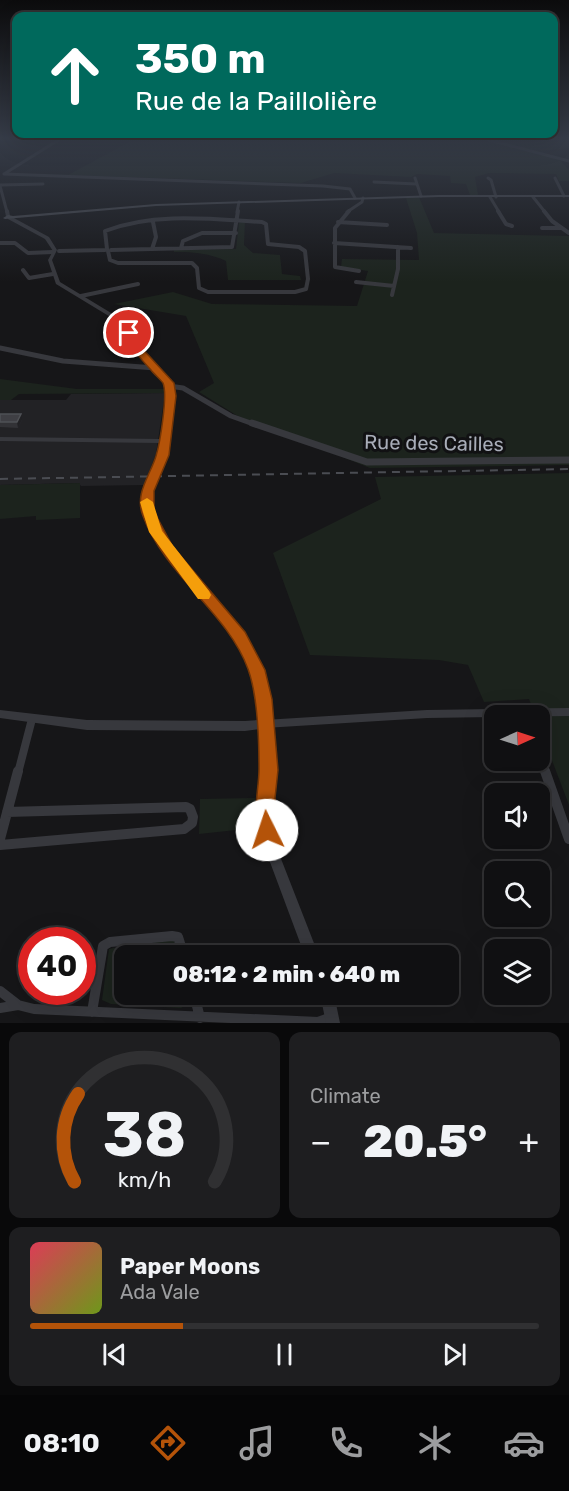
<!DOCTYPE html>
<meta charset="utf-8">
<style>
body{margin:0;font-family:Rubik,sans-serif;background:#1e1e20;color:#f1f3f6;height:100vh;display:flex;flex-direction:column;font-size:22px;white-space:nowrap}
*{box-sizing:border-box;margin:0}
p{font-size:20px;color:#9c9d9f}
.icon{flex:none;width:33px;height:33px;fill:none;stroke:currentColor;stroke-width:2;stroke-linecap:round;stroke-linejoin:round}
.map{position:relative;height:1023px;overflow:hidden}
.details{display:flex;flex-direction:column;gap:9px;padding:9px;background:#09090a;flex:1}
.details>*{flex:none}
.top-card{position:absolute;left:12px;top:12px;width:546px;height:126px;border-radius:12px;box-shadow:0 6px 24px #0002,0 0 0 2px #303032;background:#00695c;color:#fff;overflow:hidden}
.needle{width:39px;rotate:87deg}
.controls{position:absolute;left:484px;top:705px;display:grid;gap:12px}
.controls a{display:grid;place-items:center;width:66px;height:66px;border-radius:12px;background:#101012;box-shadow:0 6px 24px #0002,0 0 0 2px #303032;font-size:30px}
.speed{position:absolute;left:18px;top:927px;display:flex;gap:12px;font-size:30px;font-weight:700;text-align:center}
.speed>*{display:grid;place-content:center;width:78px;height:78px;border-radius:50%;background:#101012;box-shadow:0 6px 24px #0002,0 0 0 2px #303032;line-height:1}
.speed .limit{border:9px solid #d22;background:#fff;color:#111}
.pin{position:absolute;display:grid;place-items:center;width:51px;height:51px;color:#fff;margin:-26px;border:3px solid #fff;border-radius:50%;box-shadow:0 2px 6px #0007}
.me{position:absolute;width:66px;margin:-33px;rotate:356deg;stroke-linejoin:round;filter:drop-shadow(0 0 4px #0008)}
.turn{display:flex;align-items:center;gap:21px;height:126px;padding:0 24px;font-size:27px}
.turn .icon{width:78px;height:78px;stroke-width:2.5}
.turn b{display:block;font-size:42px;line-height:51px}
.big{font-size:45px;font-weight:800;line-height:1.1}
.details .card{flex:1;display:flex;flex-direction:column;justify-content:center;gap:9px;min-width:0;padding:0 21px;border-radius:12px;background:#1e1e20}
.details .dial{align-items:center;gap:0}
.dial svg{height:156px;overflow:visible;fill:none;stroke:#303032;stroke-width:7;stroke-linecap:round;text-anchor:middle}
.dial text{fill:#f1f3f6;stroke:none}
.song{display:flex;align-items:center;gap:18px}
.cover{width:72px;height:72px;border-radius:9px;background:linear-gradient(135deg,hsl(350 70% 55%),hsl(80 70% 35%))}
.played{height:6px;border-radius:3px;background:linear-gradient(90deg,#b45309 30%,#303032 30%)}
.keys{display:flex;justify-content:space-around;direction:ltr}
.heat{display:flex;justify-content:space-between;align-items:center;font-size:33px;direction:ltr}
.details .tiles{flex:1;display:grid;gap:9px;grid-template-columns:1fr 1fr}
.card:last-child{grid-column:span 2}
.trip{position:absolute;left:114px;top:945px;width:345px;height:60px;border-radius:12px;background:#101012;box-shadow:0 6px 24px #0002,0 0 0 2px #303032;font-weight:800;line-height:60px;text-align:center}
.dock{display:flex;height:96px;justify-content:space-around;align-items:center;background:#060607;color:#9c9d9f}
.dock .icon{width:42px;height:42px}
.dock .active{color:#b45309}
.dock b{font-size:27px;color:#f1f3f6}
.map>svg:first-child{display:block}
.built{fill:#222225}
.green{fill:#1c231d}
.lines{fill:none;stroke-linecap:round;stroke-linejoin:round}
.minor-far5{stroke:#37383d;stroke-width:3}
.minor-far4{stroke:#37383d;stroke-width:4}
.minor-far3{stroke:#37383d;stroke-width:5}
.minor-far2{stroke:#37383d;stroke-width:7}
.minor-far1{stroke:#37383d;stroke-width:8}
.minor{stroke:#37383d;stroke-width:10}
.tertiary{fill:#37383d;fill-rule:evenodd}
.secondary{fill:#45474d;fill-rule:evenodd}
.rail{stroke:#4a4c52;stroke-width:2;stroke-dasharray:8 6;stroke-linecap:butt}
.wall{fill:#323236}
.shaded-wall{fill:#212124}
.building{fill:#3f3f44;stroke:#4f5156;stroke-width:1.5}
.route{fill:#b45309;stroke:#753606;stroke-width:1.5}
.slow{fill:#f59e0b}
.labels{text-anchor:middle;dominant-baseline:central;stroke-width:6;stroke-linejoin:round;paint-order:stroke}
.street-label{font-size:20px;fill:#a8adb8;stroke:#111113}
</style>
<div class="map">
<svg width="569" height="1023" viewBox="0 0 569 1023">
<rect width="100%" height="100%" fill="#161618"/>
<path class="built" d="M165,393L156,454L144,485L81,486L79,483L0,485V400H66L71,394Z"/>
<path class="green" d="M135,139H569V148L537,151L557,157L569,170V181H559L556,174L489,173L475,177L478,195H470L466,184L451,183L450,176L417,174L411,177L334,173L301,183L68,175Z
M419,197L434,233L569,236V465L370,468L236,415L199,392L214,383L186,316L114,304L173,292L212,304L357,306L368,271L341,267L342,259L419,260L417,233L406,198Z
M245,221L244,245L253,253L280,255L282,274L300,276L301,280H228L226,261C209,253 193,252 174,252V250L236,249L239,223Z
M0,379L77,389H165V393L19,394L11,400H0Z
M569,473V805L540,729V716L535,715L529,699L484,702L468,665L439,660L310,655L273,553L381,499L375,477Z
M80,483V518L36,520V516L0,519V485Z
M255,798V828L199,834L200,799Z
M174,940L180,955L124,956V994L134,995L132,1005L111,1004L102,1000L109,949L129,945L130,955L154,953V942Z
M165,995H190L191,1002L181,1008L163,1007Z"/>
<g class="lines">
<path class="minor-far5" d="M485,139L569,161
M4,174L323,186L350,189L355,198
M4,174L60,139
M415,178L421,196
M488,178L491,180L496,197
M555,178L564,196
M374,182L416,184
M0,185L43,184
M0,186L7,212
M490,197L499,212
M533,197L545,212
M237,212L239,202
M347,212L362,202L363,198"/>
<path class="minor-far4" d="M7,211L8,216
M349,211L335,228V267L359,271
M498,211L506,224L512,226
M544,211L552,221L569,233
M338,222L387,225
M542,228H561
M0,243H15L28,253L53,252
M334,243L411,248
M181,248L183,241L202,233H236
M107,249L105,231C154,212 211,219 262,222L266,224L268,244L299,247L305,251L308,279L306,289L295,292H208L199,288L197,268L192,263H118L110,260L108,251
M152,249L156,237L153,222
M111,250L232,247L238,211
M59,251L105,250
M23,270L29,278L53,274
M356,282L394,286
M392,295L398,269V247
M81,296L138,284"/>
<path class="minor-far3" d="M0,348L63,361L155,368
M169,386L183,388L231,416L256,425"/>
<path class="minor-far2" d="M252,423L367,462L569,460"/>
<path class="minor-far1" d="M264,724L427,714L569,712
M540,759L545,773
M18,773L32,719"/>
<path class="minor" d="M545,771L569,839
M0,839L18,771
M0,845L184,829L192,823L193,817L190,809L186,807L7,812
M0,991L18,1005L34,1009L318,1022L332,1017
M194,994L200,1018
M0,1008L18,1005
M92,1012L103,946L110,942L172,936L178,937L184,956"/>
<path class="tertiary" d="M8,217H12L49,237L57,250L52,260L60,282L121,319L138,346L171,383L173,396L166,455L151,491V511L160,532L170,547L242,633L255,654L262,670L268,699L273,753L272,811L276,846L319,956H305L264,846L260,811L261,753L260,729L245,731L87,730L0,718V710L87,720L245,721L259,720L258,699L252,670L245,655L236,639L164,551L152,532L143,511V491L158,455L160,443L0,441V437L161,439L167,396L165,383L134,348L117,321L56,284L48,260L53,251L45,239L8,219Z
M320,994H334L340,1023H326Z"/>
<path class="secondary" d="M439,195H569V197H439L156,206L5,219L3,218L8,215L13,216L156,204Z"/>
<path class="rail" d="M0,479L569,469"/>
</g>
<path class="wall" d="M0,414L22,420L18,428L0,427Z"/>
<path class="shaded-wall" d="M21,414L22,420L18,428L17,422Z"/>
<path class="building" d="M0,414H21L17,422H0Z"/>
<linearGradient id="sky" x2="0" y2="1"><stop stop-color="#0c0c0d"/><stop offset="0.49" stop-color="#363c48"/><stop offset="1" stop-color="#363c48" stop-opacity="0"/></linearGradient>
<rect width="569" height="282" fill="url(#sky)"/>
<path class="route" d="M125,331H132L140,346L174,383L176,396L169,455L154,491V510L158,519L173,547L245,632L265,670L272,699L278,770L275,798L278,830L275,837L267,839L260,837C251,816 259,791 259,769C259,741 258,696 248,669C228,613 164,574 143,516C134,494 150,476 156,456C160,443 168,395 163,383C160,379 154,374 151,370C140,358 131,348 124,333Z"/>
<path class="slow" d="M147,498L153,502L162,531L209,591L211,595L209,599H198L149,532L140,502Z"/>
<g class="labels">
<g class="street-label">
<text transform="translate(434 443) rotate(1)">Rue des Cailles</text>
</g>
</g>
</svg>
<div class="controls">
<a><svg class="needle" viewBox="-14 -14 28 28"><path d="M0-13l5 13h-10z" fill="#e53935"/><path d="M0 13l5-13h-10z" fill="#9c9d9f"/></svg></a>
<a><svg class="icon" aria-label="sound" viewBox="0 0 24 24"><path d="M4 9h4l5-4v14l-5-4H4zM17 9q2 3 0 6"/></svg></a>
<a><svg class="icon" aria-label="search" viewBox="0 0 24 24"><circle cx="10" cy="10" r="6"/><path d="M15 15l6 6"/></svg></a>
<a><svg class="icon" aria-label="layers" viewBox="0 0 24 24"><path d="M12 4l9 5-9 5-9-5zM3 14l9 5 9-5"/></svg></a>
</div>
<div class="speed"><div class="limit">40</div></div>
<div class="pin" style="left:129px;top:333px;background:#d93025"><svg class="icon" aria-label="arrive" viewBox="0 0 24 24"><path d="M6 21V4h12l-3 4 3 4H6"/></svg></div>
<svg class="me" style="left:267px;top:830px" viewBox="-20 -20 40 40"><circle r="19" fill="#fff"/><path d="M0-13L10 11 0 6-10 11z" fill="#b45309"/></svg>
<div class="trip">08:12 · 2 min · 640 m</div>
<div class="top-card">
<div class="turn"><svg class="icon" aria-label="ahead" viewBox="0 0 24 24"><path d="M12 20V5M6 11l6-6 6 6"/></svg><div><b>350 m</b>Rue de la Paillolière</div></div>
</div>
</div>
<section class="details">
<div class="tiles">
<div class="card dial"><svg viewBox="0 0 100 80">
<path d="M14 69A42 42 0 1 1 86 69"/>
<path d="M14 69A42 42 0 0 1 16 24" stroke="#b45309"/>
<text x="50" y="56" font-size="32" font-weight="700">38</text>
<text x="50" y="72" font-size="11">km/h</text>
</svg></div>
<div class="card"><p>Climate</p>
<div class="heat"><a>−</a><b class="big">20.5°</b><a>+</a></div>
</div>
<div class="card">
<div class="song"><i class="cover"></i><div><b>Paper Moons</b><p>Ada Vale</p></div></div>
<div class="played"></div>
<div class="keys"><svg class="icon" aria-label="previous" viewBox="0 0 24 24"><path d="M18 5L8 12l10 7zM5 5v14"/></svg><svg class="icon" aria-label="pause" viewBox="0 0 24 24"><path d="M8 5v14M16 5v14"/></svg><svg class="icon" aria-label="next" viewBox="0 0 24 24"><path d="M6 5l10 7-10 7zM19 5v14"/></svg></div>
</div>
</div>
</section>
<nav class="dock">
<b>08:10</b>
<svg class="icon active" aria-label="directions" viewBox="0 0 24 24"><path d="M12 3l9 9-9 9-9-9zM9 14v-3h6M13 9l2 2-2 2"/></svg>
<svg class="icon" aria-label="music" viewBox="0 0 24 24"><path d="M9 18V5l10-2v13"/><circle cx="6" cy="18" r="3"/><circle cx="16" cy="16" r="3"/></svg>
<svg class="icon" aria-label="phone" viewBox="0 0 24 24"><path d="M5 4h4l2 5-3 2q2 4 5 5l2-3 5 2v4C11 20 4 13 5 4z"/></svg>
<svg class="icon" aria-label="climate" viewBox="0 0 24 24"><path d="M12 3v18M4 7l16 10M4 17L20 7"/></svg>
<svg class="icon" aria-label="car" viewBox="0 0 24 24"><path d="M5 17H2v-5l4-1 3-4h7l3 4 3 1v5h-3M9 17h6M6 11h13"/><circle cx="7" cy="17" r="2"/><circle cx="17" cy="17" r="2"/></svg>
</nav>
